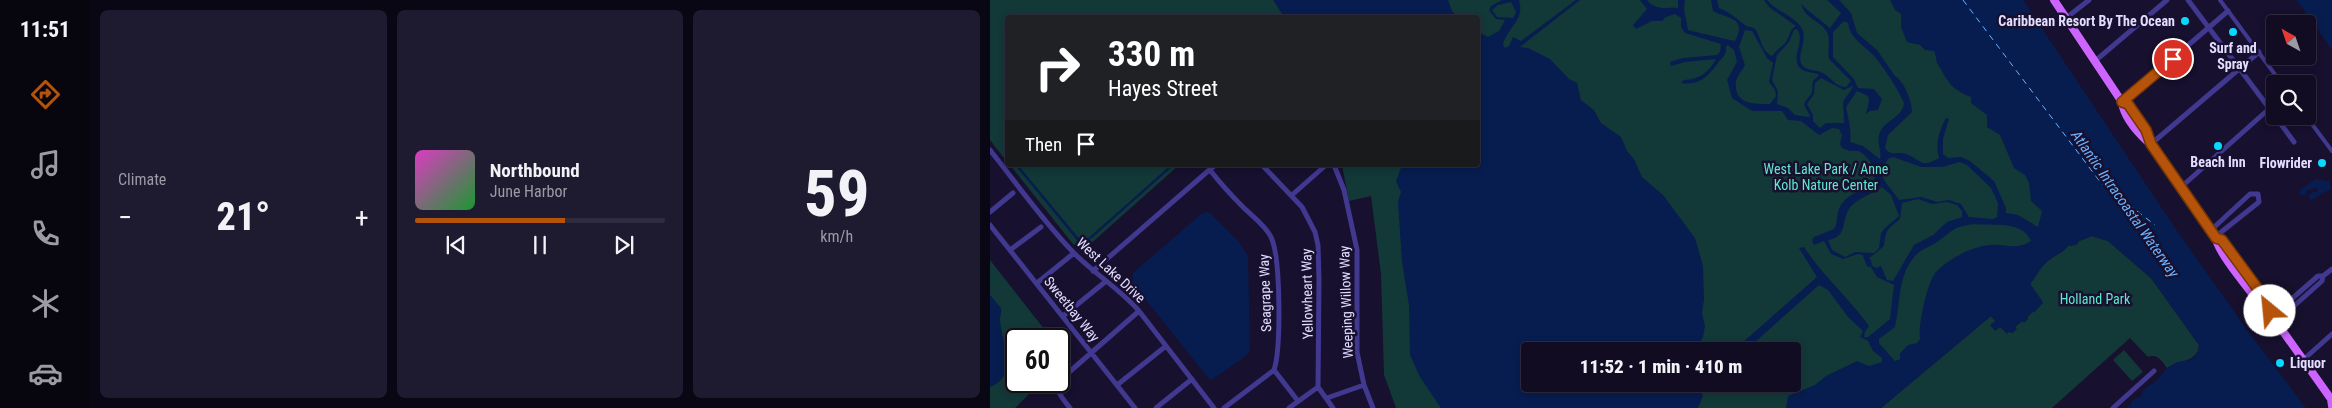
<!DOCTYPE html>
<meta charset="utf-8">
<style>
body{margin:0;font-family:"Roboto Condensed",sans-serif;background:#1e1a2f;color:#f1f3f6;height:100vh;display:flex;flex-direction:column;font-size:19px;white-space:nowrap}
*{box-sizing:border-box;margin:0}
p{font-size:16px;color:#9c9ba5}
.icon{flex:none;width:28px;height:28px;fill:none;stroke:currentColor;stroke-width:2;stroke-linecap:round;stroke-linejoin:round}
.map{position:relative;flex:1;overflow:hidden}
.panel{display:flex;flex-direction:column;gap:10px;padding:10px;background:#090713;width:900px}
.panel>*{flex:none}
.banner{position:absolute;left:15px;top:15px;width:475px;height:152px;border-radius:5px;box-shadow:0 2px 8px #0003,0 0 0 1px #302c40;background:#202124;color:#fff;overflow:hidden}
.needle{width:32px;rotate:320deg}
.fabs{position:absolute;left:1276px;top:15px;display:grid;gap:10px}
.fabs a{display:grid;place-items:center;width:50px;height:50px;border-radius:5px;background:#110c22;box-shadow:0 2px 8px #0003,0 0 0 1px #302c40;font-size:25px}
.speed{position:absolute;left:15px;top:328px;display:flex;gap:10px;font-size:25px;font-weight:700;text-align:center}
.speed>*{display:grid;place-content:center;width:65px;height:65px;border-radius:50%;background:#110c22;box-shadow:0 2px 8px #0003,0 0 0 1px #302c40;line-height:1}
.speed .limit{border:2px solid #111;border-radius:8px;background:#fff;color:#111}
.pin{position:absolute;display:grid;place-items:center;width:42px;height:42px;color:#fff;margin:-21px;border:2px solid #fff;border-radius:50%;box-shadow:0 1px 5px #0007}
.me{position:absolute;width:55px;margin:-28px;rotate:332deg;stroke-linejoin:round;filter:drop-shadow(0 0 4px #0008)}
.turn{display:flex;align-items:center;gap:18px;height:105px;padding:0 20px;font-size:22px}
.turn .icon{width:65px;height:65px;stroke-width:2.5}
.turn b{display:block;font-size:35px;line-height:42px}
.then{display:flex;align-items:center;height:48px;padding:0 20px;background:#0003;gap:10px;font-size:19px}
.big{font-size:38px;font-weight:800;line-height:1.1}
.panel .widget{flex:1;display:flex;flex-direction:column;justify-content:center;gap:8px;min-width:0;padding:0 18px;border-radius:8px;background:#1e1a2f}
.panel .dial{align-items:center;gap:0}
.dial b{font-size:65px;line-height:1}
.song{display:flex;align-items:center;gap:15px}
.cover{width:60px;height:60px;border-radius:8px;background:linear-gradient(135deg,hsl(310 70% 55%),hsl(130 70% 35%))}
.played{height:5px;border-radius:2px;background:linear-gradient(90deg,#b45309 60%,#302c40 60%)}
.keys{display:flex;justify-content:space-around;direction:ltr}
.heat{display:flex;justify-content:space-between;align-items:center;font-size:28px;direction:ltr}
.panel .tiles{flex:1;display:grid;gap:10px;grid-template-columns:repeat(3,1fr)}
.trip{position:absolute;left:531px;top:342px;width:280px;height:50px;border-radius:5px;background:#110c22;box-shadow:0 2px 8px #0003,0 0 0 1px #302c40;font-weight:800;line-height:50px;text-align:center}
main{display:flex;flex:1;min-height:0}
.dock{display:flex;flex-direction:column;width:90px;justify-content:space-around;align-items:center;background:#07050e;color:#9c9ba5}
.dock .icon{width:35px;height:35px}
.dock .current{color:#b45309}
.dock b{font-size:22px;color:#f1f3f6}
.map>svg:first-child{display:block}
.green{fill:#133838;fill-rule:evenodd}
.water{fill:#071d4f;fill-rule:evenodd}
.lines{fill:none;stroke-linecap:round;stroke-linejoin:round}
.canal{stroke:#071d4f;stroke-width:5.5}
.ferry{stroke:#6bb2ff;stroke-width:1;stroke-dasharray:6 5;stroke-linecap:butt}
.pedestrian{stroke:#413890;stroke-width:4}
.minor{stroke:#413890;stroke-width:5}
.primary{stroke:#ce64ff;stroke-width:8}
.route-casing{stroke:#753606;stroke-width:12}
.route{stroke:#b45309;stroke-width:9}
.poi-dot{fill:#09d8ff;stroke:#17102e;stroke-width:2}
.labels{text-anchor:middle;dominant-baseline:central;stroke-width:5;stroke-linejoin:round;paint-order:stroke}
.poi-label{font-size:14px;font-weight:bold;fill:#e3ddff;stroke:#17102e;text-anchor:end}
.park-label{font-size:14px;fill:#60e8ce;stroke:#17102e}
.street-label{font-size:14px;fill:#e3ddff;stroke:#17102e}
.water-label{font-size:15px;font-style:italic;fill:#6bb2ff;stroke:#17102e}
</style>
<main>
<nav class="dock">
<b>11:51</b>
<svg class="icon current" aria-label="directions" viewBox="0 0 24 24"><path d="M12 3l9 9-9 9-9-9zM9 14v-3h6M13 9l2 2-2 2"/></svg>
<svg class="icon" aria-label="music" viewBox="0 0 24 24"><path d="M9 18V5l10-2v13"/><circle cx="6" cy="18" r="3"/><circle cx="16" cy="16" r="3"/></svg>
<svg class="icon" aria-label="phone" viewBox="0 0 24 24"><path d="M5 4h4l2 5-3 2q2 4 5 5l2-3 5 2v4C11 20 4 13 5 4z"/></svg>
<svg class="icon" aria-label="climate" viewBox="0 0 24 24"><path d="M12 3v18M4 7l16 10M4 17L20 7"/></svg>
<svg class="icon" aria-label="car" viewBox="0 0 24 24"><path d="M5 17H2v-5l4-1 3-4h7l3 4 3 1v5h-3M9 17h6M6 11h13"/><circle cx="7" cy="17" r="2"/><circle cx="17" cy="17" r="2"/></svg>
</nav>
<section class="panel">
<div class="tiles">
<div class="widget"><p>Climate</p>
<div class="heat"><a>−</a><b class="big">21°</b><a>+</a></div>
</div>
<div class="widget">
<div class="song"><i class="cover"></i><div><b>Northbound</b><p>June Harbor</p></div></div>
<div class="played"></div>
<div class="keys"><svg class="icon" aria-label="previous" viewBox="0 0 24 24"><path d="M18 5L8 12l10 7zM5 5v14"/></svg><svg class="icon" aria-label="pause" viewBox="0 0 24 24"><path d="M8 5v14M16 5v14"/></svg><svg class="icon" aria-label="next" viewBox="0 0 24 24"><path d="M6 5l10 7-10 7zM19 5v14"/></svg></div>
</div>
<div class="widget dial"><b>59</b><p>km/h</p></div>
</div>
</section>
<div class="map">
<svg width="1342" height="408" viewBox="0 0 1342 408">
<rect width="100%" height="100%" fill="#17102e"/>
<path class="green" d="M0,0H928L1088,227L878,408H406L394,375L391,274L381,196L359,201L352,165H488V18H18L17,162L0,140ZM540,351H802V384H540Z
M20,165H181L96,242L184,165H189L97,247L90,248L83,244Z
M1102,236L1118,241L1161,278L1209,345C1208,362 1190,360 1177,368C1172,361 1167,353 1158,357L1140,338L1062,408H891L1001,316L1006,321V330L1010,327L1022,333L1026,329L1025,327L1032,321L1034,322L1038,319L1037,317L1053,303L1040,284C1046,277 1050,267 1058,261C1066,254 1070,255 1078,246L1086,245L1089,241Z
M0,260L62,339H26V381H52L25,408H0Z
M1134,350L1153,372L1142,381L1123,360Z"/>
<path class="water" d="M283,0H458L462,11L467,17H294Z
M512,0H529C535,20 519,26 513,44L515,48L519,46L523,37L531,41L586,0H590L530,47L538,48L560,59L579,79L587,83L591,100L604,110L611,123L631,137L637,151L644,159L652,177L673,195L705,238L713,266L714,300L712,313L715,326L713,337L705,351H540V384H712L709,387L713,396L708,408H451L430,377L420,355L419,305L412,262L408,201L411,192L406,181L412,165H488V32L498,37L509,31L515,20L506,19L499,10L501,6ZM521,2L526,12L523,18L507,17L502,10L508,5Z
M650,0H657C665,11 677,7 688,8V0H695L694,9L698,30C701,31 740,40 745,41C758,17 737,19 723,11L721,0H727L729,8C743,14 744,17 755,25C759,28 763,26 766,30C771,39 772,52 782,56C787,49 795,45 797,40C801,34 799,30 806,26L779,7L774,0H777C786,11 802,15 811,27C820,41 803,58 814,67C820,71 827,70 833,73C841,77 845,87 856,87L861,81L839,59C837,50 841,40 837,32C829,19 814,19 811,3L815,8L840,28L851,13L837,0H849L861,13L867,33L887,50L905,76C914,81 922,101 922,112L898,135L895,148C901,157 907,151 916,154C932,160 930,169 949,158C945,144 949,131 956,118L959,119L953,139V154L958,158L971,157L980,161L1004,181L1016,208V213L1028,215L1048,227L1052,211L1041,201L1039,183L1035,175L1024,168L1010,135L997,127V115L981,103V97C960,89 958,81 947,63C946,60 946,55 944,51L935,50L930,45L917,42L911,27V14L905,10L900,0H1033L1185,228L1260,334L1316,408H1137L1138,405L1141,406V402L1146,398L1151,397L1153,390L1167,380L1177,368L1187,362L1199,360L1205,357L1208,351L1209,345L1161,278L1118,241L1102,236L1089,241L1086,245L1078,246C1070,255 1065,255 1058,261C1050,267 1046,277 1040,284L1053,302L1045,312L1044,311L1037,317L1038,319L1034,323L1032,321L1025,327L1027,329L1022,333L1020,331L1017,334L1010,327L1005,331L1000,325L1005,321L1001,316L891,408H796L798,396L825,385L836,376L867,361L879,366L892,362V358L883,351L878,341L870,337L873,331L858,317L838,290L829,285L755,351H743L827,277L809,248L814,247C833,276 859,298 879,326L875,332L874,337H878L900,319L904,285L887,277L879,264L886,268L891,266L897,280L903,281L924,245L943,235L957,222L972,217V211L967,205L957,202L942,204L928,199L912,203L910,219C897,230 896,229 894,246L881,257L868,254L853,259L841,254L834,241L824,245L822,240L824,237L844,229C848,223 846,216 849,209C854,195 873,190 884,183C887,169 880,158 869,151H860L852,148L850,144L852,135L849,129L842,128L829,135L811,121L798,120L792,111H762L742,98L737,80L747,62L744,50L738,45L736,46C737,55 733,57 728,63C718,76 710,86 691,83L694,80C710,79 718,73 726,59L695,62L681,66L680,62L693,58L727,55L730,52L731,44L695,33L691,27V18L685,14L676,17L672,21H662L646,29L643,25L657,9ZM854,21L858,23C861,40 873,44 884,56C893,66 909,91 914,103C913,118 893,120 889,135C887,143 892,152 890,159L873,146L860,142C862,132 858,117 856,107L867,91L878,96L879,101L876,114L880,111L888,110L892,99L884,89L868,88L864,79L843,57V32ZM807,29C816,41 800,57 810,68C815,73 824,72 829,75L823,81C822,85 823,91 821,94C812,106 813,102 820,116L818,117L805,115L798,108L787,104L788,91L782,80L787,55L799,42L804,30ZM755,30L762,31L777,58L783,63L779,82L785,90L786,96L780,104C766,104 744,105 746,83C746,77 752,71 755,65L749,47ZM831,78L854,90L862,86L863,87L853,102L854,123H836L830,128L823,121V115L817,104L824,94L825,83ZM903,157L931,167H952L970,162L977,165L1001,188L1008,203L1007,217L1003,219L979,217L971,204L959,200L948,202L931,197L909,200C902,189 893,183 891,170L898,159ZM892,187L901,195L909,216L895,228L891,233L889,248L884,253L865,252L855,257L842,250L838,240C858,237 851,221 859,209C866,198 884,194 892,187ZM984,224C1003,227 1031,219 1041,241C1024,251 1016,243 1000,245C983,246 958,259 946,272C937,282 928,325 930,339L927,343L918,345L910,353V359L905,361L889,343V339L905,327C911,302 907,274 927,254C932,249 940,247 947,242C963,231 962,227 984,224Z
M1306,0H1342V50L1311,6Z
M25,165H28L92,242L95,241L181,165H184L102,238L90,244Z
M1326,179L1339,181L1341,189L1321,200L1318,196L1323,192H1327V187L1318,190L1315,195H1310V190Z
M216,212L220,213L249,242L258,256L260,351L253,358L223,379H219L157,301L142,286L143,273L211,214Z
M0,295L11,308C12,312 10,315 10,319C11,342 30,375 0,387Z"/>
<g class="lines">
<path class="canal" d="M876,256L879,264"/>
<path class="ferry" d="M973,0L1111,183L1165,225"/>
<path class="pedestrian" d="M1230,0L1292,84
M1316,116L1342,151"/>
<path class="minor" d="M1198,0L1285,116
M1076,18L1099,0
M1105,61L1177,0
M1132,102L1238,11
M1285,116L1304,142
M1161,144L1269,52
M0,150C27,184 53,221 83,252C103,273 129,288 149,311L224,408
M272,165L312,207L325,232L328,245L329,280L328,387L343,408
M344,165L354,190L367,250V352L374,385L383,408
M220,170C230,183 241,195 253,207C262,216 275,225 281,237C291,258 291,349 284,370L308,401
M1190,188L1280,108
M302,195L336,165
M0,212L23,193
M0,225L145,408
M1220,231L1260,194H1268L1269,202L1225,237
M20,250L51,227
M103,271L225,165
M47,283L84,253
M73,316L115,282
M1282,316L1328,276H1333L1342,269
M1286,322L1332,281L1333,276
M1313,360L1342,334
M69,381L149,311
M69,381C66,393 73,399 80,408
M127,385L176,346
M337,398L374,385
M166,408L202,379
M234,408L284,370
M299,408L328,387
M1123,408L1164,371"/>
<path class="primary" d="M1064,0L1132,102C1134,118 1148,133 1159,143
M1132,102C1147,107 1156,131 1161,144L1220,231L1226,238L1232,240L1279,304L1282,316L1341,399L1342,406
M1226,238C1226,251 1264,295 1273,308L1279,311"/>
</g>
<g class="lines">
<defs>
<path id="route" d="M1183,59L1132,102L1138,104L1156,130L1161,144L1226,238L1232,240L1279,304L1280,311"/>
</defs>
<use href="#route" class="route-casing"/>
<use href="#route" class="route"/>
</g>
<g class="poi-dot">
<circle cx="1195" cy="21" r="5"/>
<circle cx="1243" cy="32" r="5"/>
<circle cx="1228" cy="146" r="5"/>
<circle cx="1332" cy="163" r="5"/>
<circle cx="1290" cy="363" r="5"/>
</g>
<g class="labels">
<g class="poi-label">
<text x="1185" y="21">Caribbean Resort By The Ocean</text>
<text x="1243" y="48" text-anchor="middle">Surf and<tspan x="1243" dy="16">Spray</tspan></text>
<text x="1228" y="162" text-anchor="middle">Beach Inn</text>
<text x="1322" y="163">Flowrider</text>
<text x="1300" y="363" text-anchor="start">Liquor</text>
</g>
<g class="park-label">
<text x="836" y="169">West Lake Park / Anne<tspan x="836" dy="16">Kolb Nature Center</tspan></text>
<text x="1105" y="299">Holland Park</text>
</g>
<g class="street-label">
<text transform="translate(121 270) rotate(43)">West Lake Drive</text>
<text transform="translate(275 293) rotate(-92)">Seagrape Way</text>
<text transform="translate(317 294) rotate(-91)">Yellowheart Way</text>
<text transform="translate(356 302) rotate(-92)">Weeping Willow Way</text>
<text transform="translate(82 309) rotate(51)">Sweetbay Way</text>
</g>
<g class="water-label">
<text transform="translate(1135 204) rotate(55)">Atlantic Intracoastal Waterway</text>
</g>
</g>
</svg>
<div class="fabs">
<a><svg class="needle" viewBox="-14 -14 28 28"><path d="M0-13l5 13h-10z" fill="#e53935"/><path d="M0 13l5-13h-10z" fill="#9c9ba5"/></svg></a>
<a><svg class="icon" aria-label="search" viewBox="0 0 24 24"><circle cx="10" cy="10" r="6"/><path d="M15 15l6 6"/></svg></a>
</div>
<div class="speed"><div class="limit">60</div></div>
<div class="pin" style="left:1183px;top:59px;background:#d93025"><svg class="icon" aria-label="arrive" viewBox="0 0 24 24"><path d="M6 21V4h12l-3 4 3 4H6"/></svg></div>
<svg class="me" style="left:1280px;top:311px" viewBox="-20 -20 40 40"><circle r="19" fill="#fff"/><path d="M0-13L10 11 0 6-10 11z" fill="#b45309"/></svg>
<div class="trip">11:52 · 1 min · 410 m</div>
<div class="banner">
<div class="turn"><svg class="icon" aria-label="right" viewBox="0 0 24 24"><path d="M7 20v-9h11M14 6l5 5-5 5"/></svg><div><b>330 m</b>Hayes Street</div></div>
<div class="then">Then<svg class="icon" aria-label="arrive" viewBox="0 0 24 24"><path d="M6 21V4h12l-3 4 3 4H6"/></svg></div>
</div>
</div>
</main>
